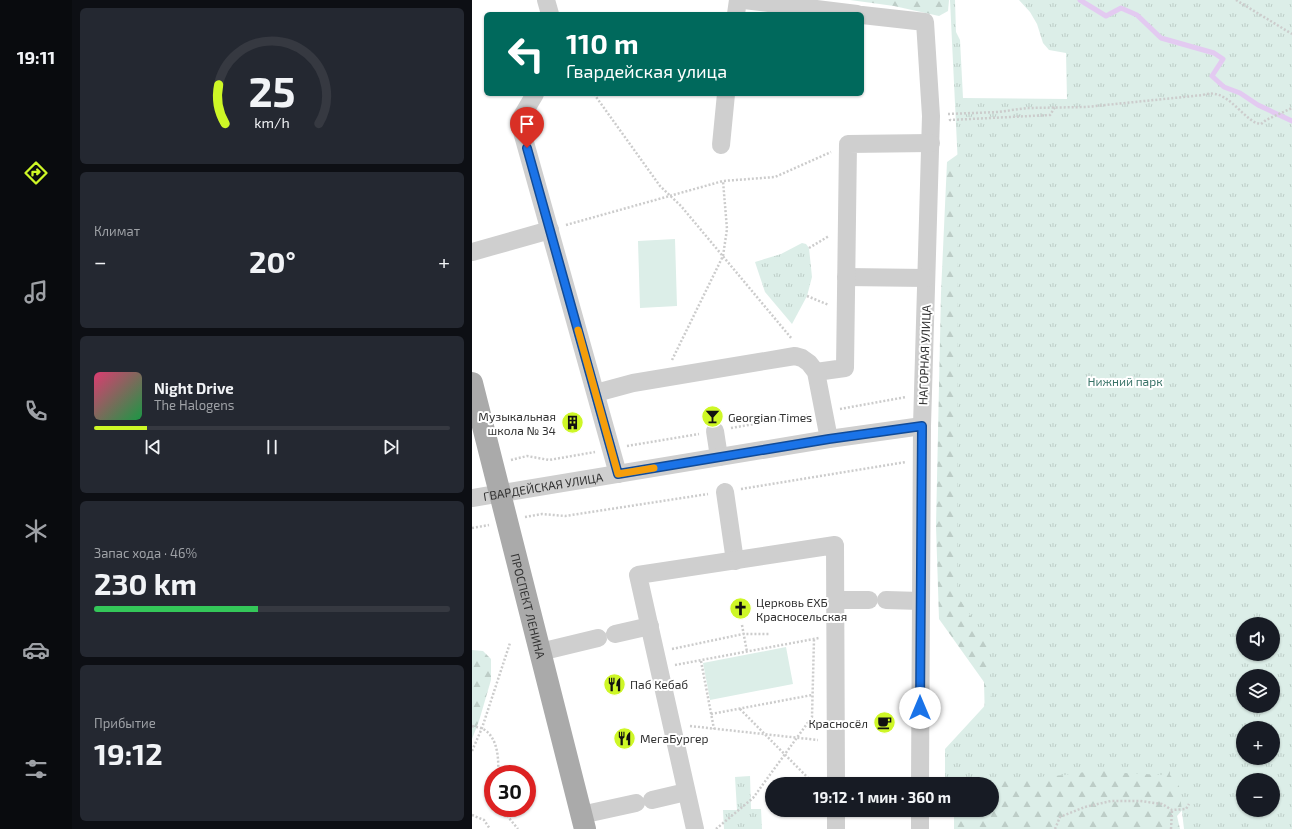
<!DOCTYPE html>
<html lang="ru">
<meta charset="utf-8">
<style>
body{margin:0;font-family:"Exo 2",sans-serif;background:#242831;color:#f1f3f6;height:100vh;display:flex;flex-direction:column;font-size:15px;white-space:nowrap}
*{box-sizing:border-box;margin:0}
p{font-size:13px;color:#9ea1a6}
.icon{flex:none;width:22px;height:22px;fill:none;stroke:currentColor;stroke-width:2;stroke-linecap:round;stroke-linejoin:round}
.map{position:relative;flex:1;overflow:hidden}
.sheet{display:flex;flex-direction:column;gap:8px;padding:8px;background:#0d0f14;width:400px}
.sheet>*{flex:none}
.hud{position:absolute;left:12px;top:12px;width:380px;height:84px;border-radius:6px;box-shadow:0 1px 3px #0004;background:#00695c;color:#fff;overflow:hidden}
.tools{position:absolute;left:764px;top:617px;display:grid;gap:8px}
.tools a{display:grid;place-items:center;width:44px;height:44px;border-radius:50%;background:#171b24;box-shadow:0 1px 3px #0004;font-size:20px}
.speed{position:absolute;left:12px;top:765px;display:flex;gap:8px;font-size:20px;font-weight:700;text-align:center}
.speed>*{display:grid;place-content:center;width:52px;height:52px;border-radius:50%;background:#171b24;box-shadow:0 1px 3px #0004;line-height:1}
.speed .limit{border:6px solid #d22;background:#fff;color:#111}
.pin{position:absolute;display:grid;place-items:center;width:34px;height:34px;color:#fff;margin:-41px -17px;border-radius:50% 50% 50% 0;rotate:-45deg;box-shadow:0 0 4px #0007}
.pin .icon{rotate:45deg}
.me{position:absolute;width:44px;margin:-22px;rotate:0deg;stroke-linejoin:round;filter:drop-shadow(0 0 3px #0008)}
.turn{display:flex;align-items:center;gap:14px;height:84px;padding:0 16px;font-size:18px}
.turn .icon{width:52px;height:52px;stroke-width:2.5}
.turn b{display:block;font-size:28px;line-height:34px}
.big{font-size:30px;font-weight:700;line-height:1.1}
.sheet .tile{flex:1;display:flex;flex-direction:column;justify-content:center;gap:6px;min-width:0;padding:0 14px;border-radius:6px;background:#242831}
.sheet .dial{align-items:center;gap:0}
.dial svg{height:104px;overflow:visible;fill:none;stroke:#363941;stroke-width:7;stroke-linecap:round;text-anchor:middle}
.dial text{fill:#f1f3f6;stroke:none}
.song{display:flex;align-items:center;gap:12px}
.cover{width:48px;height:48px;border-radius:6px;background:linear-gradient(135deg,hsl(340 70% 55%),hsl(140 70% 35%))}
.played{height:4px;border-radius:2px;background:linear-gradient(90deg,#cef726 15%,#363941 15%)}
.keys{display:flex;justify-content:space-around;direction:ltr}
.heat{display:flex;justify-content:space-between;align-items:center;font-size:22px;direction:ltr}
.charge{height:6px;border-radius:3px;background:linear-gradient(90deg,#34c759 46%,#363941 0)}
.trip{position:absolute;left:293px;top:777px;width:234px;height:40px;border-radius:20px;background:#171b24;box-shadow:0 1px 3px #0004;font-weight:700;line-height:40px;text-align:center}
main{display:flex;flex:1;min-height:0}
.tabs{display:flex;flex-direction:column;width:72px;justify-content:space-around;align-items:center;background:#090b0e;color:#9ea1a6}
.tabs .icon{width:28px;height:28px}
.tabs .selected{color:#cef726}
.tabs b{font-size:18px;color:#f1f3f6}
.map>svg:first-child{display:block}
.forest{fill:url(#forest-firs);fill-rule:evenodd}
.park{fill:url(#park-tufts);fill-rule:evenodd}
.pitch{fill:#dceee8}
.lines{fill:none;stroke-linecap:round;stroke-linejoin:round}
.stream{stroke:#e3caf1;stroke-width:5}
.path{stroke:#ccc;stroke-width:2.5;stroke-dasharray:2 2;stroke-linecap:butt}
.minor{stroke:#cfcfcf;stroke-width:18}
.major{stroke:#aaa;stroke-width:22}
.route-casing{stroke:#114b97;stroke-width:10}
.route{stroke:#1a73e8;stroke-width:7}
.slow{stroke:#f59e0b;stroke-width:7}
.labels{text-anchor:middle;dominant-baseline:central;stroke-width:4;stroke-linejoin:round;paint-order:stroke}
.street-label{font-size:12px;fill:#323232;stroke:#fff}
.park-label{font-size:12px;fill:#397368;stroke:#fff}
.poi-label{font-size:12px;fill:#323232;stroke:#fff;text-anchor:start}
</style>
<main>
<nav class="tabs">
<b>19:11</b>
<svg class="icon selected" aria-label="directions" viewBox="0 0 24 24"><path d="M12 3l9 9-9 9-9-9zM9 14v-3h6M13 9l2 2-2 2"/></svg>
<svg class="icon" aria-label="music" viewBox="0 0 24 24"><path d="M9 18V5l10-2v13"/><circle cx="6" cy="18" r="3"/><circle cx="16" cy="16" r="3"/></svg>
<svg class="icon" aria-label="phone" viewBox="0 0 24 24"><path d="M5 4h4l2 5-3 2q2 4 5 5l2-3 5 2v4C11 20 4 13 5 4z"/></svg>
<svg class="icon" aria-label="climate" viewBox="0 0 24 24"><path d="M12 3v18M4 7l16 10M4 17L20 7"/></svg>
<svg class="icon" aria-label="car" viewBox="0 0 24 24"><path d="M5 17H2v-5l4-1 3-4h7l3 4 3 1v5h-3M9 17h6M6 11h13"/><circle cx="7" cy="17" r="2"/><circle cx="17" cy="17" r="2"/></svg>
<svg class="icon" aria-label="filters" viewBox="0 0 24 24"><path d="M4 7h16M4 17h16"/><circle cx="9" cy="7" r="2"/><circle cx="15" cy="17" r="2"/></svg>
</nav>
<section class="sheet">
<div class="tile dial"><svg viewBox="0 0 100 80">
<path d="M14 69A42 42 0 1 1 86 69"/>
<path d="M14 69A42 42 0 0 1 9 39" stroke="#cef726"/>
<text x="50" y="56" font-size="32" font-weight="700">25</text>
<text x="50" y="72" font-size="11">km/h</text>
</svg></div>
<div class="tile"><p>Климат</p>
<div class="heat"><a>−</a><b class="big">20°</b><a>+</a></div>
</div>
<div class="tile">
<div class="song"><i class="cover"></i><div><b>Night Drive</b><p>The Halogens</p></div></div>
<div class="played"></div>
<div class="keys"><svg class="icon" aria-label="previous" viewBox="0 0 24 24"><path d="M18 5L8 12l10 7zM5 5v14"/></svg><svg class="icon" aria-label="pause" viewBox="0 0 24 24"><path d="M8 5v14M16 5v14"/></svg><svg class="icon" aria-label="next" viewBox="0 0 24 24"><path d="M6 5l10 7-10 7zM19 5v14"/></svg></div>
</div>
<div class="tile"><p>Запас хода · 46%</p><b class="big">230 km</b><div class="charge"></div></div>
<div class="tile"><p>Прибытие</p><b class="big">19:12</b></div>
</section>
<div class="map">
<svg width="820" height="829" viewBox="0 0 820 829">
<defs>
<pattern id="forest-firs" width="22" height="20" patternUnits="userSpaceOnUse"><rect width="22" height="20" fill="#dceee8"/><path d="M5 1l3.5 6h-7zM16 11l3.5 6h-7z" fill="#bdcdc7"/></pattern>
<pattern id="park-tufts" width="24" height="20" patternUnits="userSpaceOnUse"><rect width="24" height="20" fill="#dceee8"/><path d="M3 7l-1-3M5 7V3M7 7l1-3M15 17l-1-3M17 17v-4M19 17l1-3" fill="none" stroke="#bdcdc7"/></pattern>
</defs>
<rect width="100%" height="100%" fill="#fff"/>
<path class="forest" d="M378,0H477L476,11L467,16L422,6Z
M523,128L731,732L801,706V676H772L763,615L817,463L801,780H771L719,800L705,816L708,829H482V810H520V784H482L513,722L512,682L467,619L464,526L469,293L475,162ZM771,624H801V654H771ZM771,728H801V758H771Z
M0,650L11,651L19,659V680L7,721L0,739Z"/>
<path class="park" d="M478,0H483L484,32L488,40L491,98L595,99L594,53L577,50L571,43L565,24L558,12L547,0H820V829H712L707,786L698,775V767H692L691,775L634,772L633,769L593,775L473,784V749L519,699L517,644L485,595L486,166ZM771,624H801V654H771ZM771,676H801V706H771ZM771,728H801V758H771ZM771,780H801V810H771Z
M330,243L334,244L337,248L340,277L335,296L320,324L293,292L283,262L309,254Z
M278,776L279,809H289L290,829H252L251,810H265L263,777Z"/>
<path class="pitch" d="M203,239L205,306L168,308L166,241Z
M314,647L321,684L238,700L231,663Z"/>
<g class="lines">
<path class="stream" d="M608,0L634,16L649,8L665,15L689,38L742,53L751,59L740,76L752,87L768,93L786,105L820,121"/>
<path class="path" d="M764,0L820,34
M122,94L188,186L209,206L320,339
M476,114L526,112L555,108L614,107L731,95C753,87 767,114 784,123L789,124L794,120L820,108
M478,119V120L578,115L583,107
M94,225L251,181L303,177L359,152
M337,248L357,236
M335,296L357,305
M200,360L251,256L255,229L251,181
M368,409L434,397
M259,428L335,415
M155,446L227,434
M39,460L55,456L77,460L123,452
M269,489L434,462
M53,517L70,514L93,516L236,494
M0,528L17,525
M270,625L275,652
M200,649L271,634H297
M229,661L242,729
M203,665L347,638
M268,709L342,784
M239,714L340,695
M0,726C3,727 7,727 9,728C26,735 27,759 26,774
M218,726L346,740
M0,751L10,728L38,643
M32,808L37,818L46,829
M0,815L12,820L18,829
M244,829L281,798L340,717L342,639
M583,829L588,817L613,807L639,801H668L690,804L700,810L714,809L717,804
M699,829L700,810"/>
<g class="minor">
<path d="M74,0L78,14"/>
<path d="M272,0L385,14"/>
<path d="M264,14L266,0"/>
<path d="M390,15L453,22L459,116L450,426L448,784"/>
<path d="M63,94L47,121L146,474"/>
<path d="M249,145L254,94"/>
<path d="M0,252L78,230"/>
<path d="M374,277L454,278"/>
<path d="M344,372L373,368L376,144L459,143"/>
<path d="M124,393L161,383L323,356L330,358L337,363L344,372L357,439"/>
<path d="M243,431L247,457"/>
<path d="M253,492L263,561"/>
<path id="s1" d="M0,498L357,439L450,426"/>
<path d="M363,600H397"/>
<path d="M414,600L449,601"/>
<path d="M143,634L178,626"/>
<path d="M68,652L126,638"/>
<path d="M180,800L214,792"/>
<path d="M364,810V829"/>
<path d="M448,810V829"/>
<path d="M109,815L164,803"/>
<path d="M223,829L166,575L363,545L364,784"/>
</g>
<path class="major" id="s2" d="M0,383L113,829"/>
</g>
<g class="lines">
<defs>
<path id="route" d="M55,148L146,474L357,439L450,426L448,708"/>
</defs>
<use href="#route" class="route-casing"/>
<use href="#route" class="route"/>
<path class="slow" d="M106,330L146,474L182,468"/>
</g>
<defs>
<symbol id="bar-disc" viewBox="-11 -11 22 22"><circle r="9.5" fill="#cef726" stroke="#fff"/><path d="M-6-5H6L.8 .8V4.5H3.5V6h-7V4.5H-.8V.8Z" fill="#111"/></symbol>
<symbol id="building-disc" viewBox="-11 -11 22 22"><circle r="9.5" fill="#cef726" stroke="#fff"/><path d="M-4-6H4V6H1V3H-1V6H-4ZM-2.5-4.3h1.7v1.8h-1.7ZM.8-4.3h1.7v1.8H.8ZM-2.5-1h1.7V.8h-1.7ZM.8-1h1.7V.8H.8Z" fill="#111"/></symbol>
<symbol id="church-disc" viewBox="-11 -11 22 22"><circle r="9.5" fill="#cef726" stroke="#fff"/><path d="M-1.2-6h2.4v3.5h3.3v2.4h-3.3V6h-2.4V-.1h-3.3v-2.4h3.3Z" fill="#111"/></symbol>
<symbol id="restaurant-disc" viewBox="-11 -11 22 22"><circle r="9.5" fill="#cef726" stroke="#fff"/><path d="M-5-6h1v4h1v-4h1v4h1v-4h1v5L-1.5 .5V6h-2V.5L-5-1ZM5-6V6H3V1.5H1.5Q1.5-4 5-6Z" fill="#111"/></symbol>
<symbol id="cafe-disc" viewBox="-11 -11 22 22"><circle r="9.5" fill="#cef726" stroke="#fff"/><path d="M-5.5-4.5H6V0H3Q3 3.5 0 3.5H-2.5Q-5.5 3.5-5.5 0ZM3-3.2v2h1.7v-2ZM-6 4.5H4V6H-6Z" fill="#111"/></symbol>
</defs>
<g fill-rule="evenodd">
<use href="#bar-disc" x="228" y="404" width="25" height="25"/>
<use href="#building-disc" x="88" y="410" width="25" height="25"/>
<use href="#church-disc" x="256" y="596" width="25" height="25"/>
<use href="#restaurant-disc" x="130" y="672" width="25" height="25"/>
<use href="#cafe-disc" x="400" y="710" width="25" height="25"/>
<use href="#restaurant-disc" x="140" y="726" width="25" height="25"/>
</g>
<g class="labels">
<g class="street-label">
<text transform="translate(452 355) rotate(-88)">НАГОРНАЯ УЛИЦА</text>
<text stroke="none"><textPath href="#s1" startOffset="72">ГВАРДЕЙСКАЯ УЛИЦА</textPath></text>
<text stroke="none"><textPath href="#s2" startOffset="230">ПРОСПЕКТ ЛЕНИНА</textPath></text>
</g>
<g class="park-label">
<text x="653" y="381">Нижний парк</text>
</g>
<g class="poi-label">
<text x="84" y="416" text-anchor="end">Музыкальная<tspan x="84" dy="14">школа № 34</tspan></text>
<text x="256" y="417">Georgian Times</text>
<text x="284" y="602">Церковь ЕХБ<tspan x="284" dy="14">Красносельская</tspan></text>
<text x="158" y="684">Паб Кебаб</text>
<text x="396" y="723" text-anchor="end">Красносёл</text>
<text x="168" y="738">МегаБургер</text>
</g>
</g>
</svg>
<div class="tools">
<a><svg class="icon" aria-label="sound" viewBox="0 0 24 24"><path d="M4 9h4l5-4v14l-5-4H4zM17 9q2 3 0 6"/></svg></a>
<a><svg class="icon" aria-label="layers" viewBox="0 0 24 24"><path d="M12 4l9 5-9 5-9-5zM3 14l9 5 9-5"/></svg></a>
<a>+</a>
<a>−</a>
</div>
<div class="speed"><div class="limit">30</div></div>
<div class="pin" style="left:55px;top:148px;background:#d93025"><svg class="icon" aria-label="arrive" viewBox="0 0 24 24"><path d="M6 21V4h12l-3 4 3 4H6"/></svg></div>
<svg class="me" style="left:448px;top:708px" viewBox="-20 -20 40 40"><circle r="19" fill="#fff"/><path d="M0-13L10 11 0 6-10 11z" fill="#1a73e8"/></svg>
<div class="trip">19:12 · 1 мин · 360 m</div>
<div class="hud">
<div class="turn"><svg class="icon" aria-label="left" viewBox="0 0 24 24"><path d="M17 20v-9H6M10 6l-5 5 5 5"/></svg><div><b>110 m</b>Гвардейская улица</div></div>
</div>
</div>
</main>
